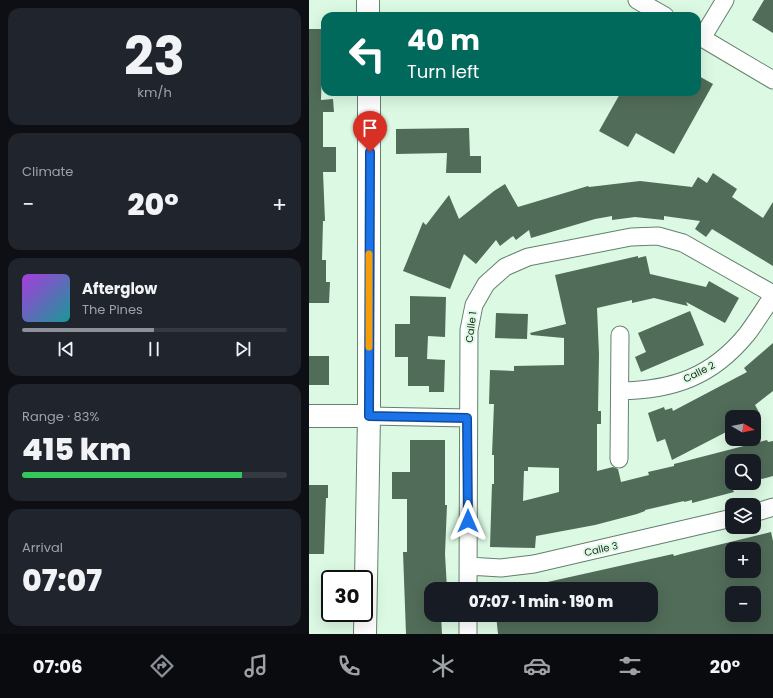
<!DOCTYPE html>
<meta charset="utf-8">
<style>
body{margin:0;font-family:Poppins,sans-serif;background:#20242c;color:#f1f3f6;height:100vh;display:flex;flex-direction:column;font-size:15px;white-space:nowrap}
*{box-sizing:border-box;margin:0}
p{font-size:13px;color:#9ea1a6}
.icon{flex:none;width:22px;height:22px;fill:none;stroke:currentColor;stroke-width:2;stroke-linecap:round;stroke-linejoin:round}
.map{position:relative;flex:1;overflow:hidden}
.drawer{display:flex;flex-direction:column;gap:8px;padding:8px;background:#0d0f14;width:309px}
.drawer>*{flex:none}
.hud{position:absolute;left:12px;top:12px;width:380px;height:84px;border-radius:12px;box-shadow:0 4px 16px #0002;background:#00695c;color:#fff;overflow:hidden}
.needle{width:26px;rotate:100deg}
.buttons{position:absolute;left:416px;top:410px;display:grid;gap:8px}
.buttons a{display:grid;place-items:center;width:36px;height:36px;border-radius:8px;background:#171b24;box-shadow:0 4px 16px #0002;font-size:20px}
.speed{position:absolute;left:12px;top:570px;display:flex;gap:8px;font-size:20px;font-weight:700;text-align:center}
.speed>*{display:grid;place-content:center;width:52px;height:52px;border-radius:50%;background:#171b24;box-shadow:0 4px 16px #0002;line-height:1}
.speed .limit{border:2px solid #111;border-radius:6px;background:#fff;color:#111}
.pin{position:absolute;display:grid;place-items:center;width:34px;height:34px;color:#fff;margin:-41px -17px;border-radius:50% 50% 50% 0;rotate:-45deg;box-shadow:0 0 4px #0007}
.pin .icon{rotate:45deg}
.me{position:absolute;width:44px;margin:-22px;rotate:0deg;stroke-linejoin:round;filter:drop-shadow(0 0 3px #0008)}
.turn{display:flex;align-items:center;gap:14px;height:84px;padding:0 20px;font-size:18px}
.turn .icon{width:52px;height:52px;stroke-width:2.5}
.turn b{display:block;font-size:28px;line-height:34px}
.big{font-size:30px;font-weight:800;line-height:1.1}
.drawer .widget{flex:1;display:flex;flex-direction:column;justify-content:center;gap:6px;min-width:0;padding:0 14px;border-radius:12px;background:#20242c}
.drawer .dial{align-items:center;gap:0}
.dial b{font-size:52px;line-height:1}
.song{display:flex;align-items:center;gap:12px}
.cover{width:48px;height:48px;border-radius:6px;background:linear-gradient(135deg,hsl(280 70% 55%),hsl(180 70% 35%))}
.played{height:4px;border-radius:2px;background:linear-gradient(90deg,#8c9099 50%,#363941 50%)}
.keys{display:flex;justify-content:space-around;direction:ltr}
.heat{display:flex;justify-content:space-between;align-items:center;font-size:22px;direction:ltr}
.charge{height:6px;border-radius:3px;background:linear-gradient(90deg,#34c759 83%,#363941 0)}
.trip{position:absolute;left:115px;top:582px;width:234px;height:40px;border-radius:12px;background:#171b24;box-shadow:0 4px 16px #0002;font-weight:800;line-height:40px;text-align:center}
.tab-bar{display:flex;height:64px;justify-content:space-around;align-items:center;background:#090b0e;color:#9ea1a6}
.tab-bar .icon{width:28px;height:28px}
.tab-bar .on{color:#8c9099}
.tab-bar b{font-size:18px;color:#f1f3f6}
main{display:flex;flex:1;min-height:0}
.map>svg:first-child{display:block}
.building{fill:#516c59;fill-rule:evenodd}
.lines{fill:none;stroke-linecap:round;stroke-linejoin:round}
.street-casing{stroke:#64806d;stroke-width:19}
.secondary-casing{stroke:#64806d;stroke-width:24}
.street{stroke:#fff;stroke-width:17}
.secondary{stroke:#fff;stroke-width:22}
.route-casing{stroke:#114b97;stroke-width:10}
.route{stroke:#1a73e8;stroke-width:7}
.slow{stroke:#f59e0b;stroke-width:7}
.labels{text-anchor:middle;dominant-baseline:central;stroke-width:4;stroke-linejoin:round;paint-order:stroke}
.street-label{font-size:10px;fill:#19251d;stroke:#dbf9e3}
</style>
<main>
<section class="drawer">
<div class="widget dial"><b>23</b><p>km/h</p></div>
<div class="widget"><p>Climate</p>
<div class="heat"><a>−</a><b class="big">20°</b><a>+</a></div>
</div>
<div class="widget">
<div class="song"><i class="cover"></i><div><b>Afterglow</b><p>The Pines</p></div></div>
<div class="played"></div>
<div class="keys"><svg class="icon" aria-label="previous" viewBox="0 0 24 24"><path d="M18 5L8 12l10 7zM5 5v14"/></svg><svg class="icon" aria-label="pause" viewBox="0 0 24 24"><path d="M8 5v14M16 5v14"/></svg><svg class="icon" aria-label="next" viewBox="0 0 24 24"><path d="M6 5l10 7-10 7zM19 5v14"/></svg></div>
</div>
<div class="widget"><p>Range · 83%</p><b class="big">415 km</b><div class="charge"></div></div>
<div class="widget"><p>Arrival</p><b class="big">07:07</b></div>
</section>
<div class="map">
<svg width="464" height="634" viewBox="0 0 464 634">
<rect width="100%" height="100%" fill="#dbf9e3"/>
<path class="building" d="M455,0H464V33L443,20Z
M0,29H14L12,100L24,99L25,112H14V147H27V172H14L16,221H14L13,260H17V282H21L20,303H0Z
M388,75L404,84L365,154L327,133L319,147L290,131L312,92H388Z
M160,128L161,156H172V173H137L138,153L87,154V129Z
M404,173L428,189L423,197L454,218L464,202V266L403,229L397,237L386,229L391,221L355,216V220L326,217L303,220V216L286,219L222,238L220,230L207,240L204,236L191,246L187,240L167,264L155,254L141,289L94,271L114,222L117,225L140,195L150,219L185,191L196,184L209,207L279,186L280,187L331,181L383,187L389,177L398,183Z
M329,256V258L337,256L341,274L397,287L400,281L430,298L416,323L377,302L379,306L345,298L323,303V300L288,308L290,354L289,411H292V424H288V471L304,467L309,469L312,482L340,475L339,472L365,466V464L458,440L459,442L464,441V476L445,481V461H423V483H438L432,485L433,488L424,490L425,492L383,503V500L375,502V501L336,510V511L328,514L286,525L227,536L226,548L181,547L183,484H185V455H183L185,404H180L181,370L205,371V366L255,365V338L222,335L221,333L257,324L246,275ZM219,467L250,468V492L214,501L215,471H219Z
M101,296L137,297L136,337L119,336L118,359L136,360L135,392H120V386H99V357H86V324H101Z
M381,311L395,345L332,372L326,357L337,352L329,333Z
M187,313L219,314L218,339L186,338Z
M464,343V391L446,405L451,414L445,417H423V429L363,460L356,439L348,442L339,413L355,407L356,410L363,408L364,411L438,372L435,368Z
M0,356H20V385H0Z
M101,440H136V505H138L136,554L138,589H122V615H132L133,634H97L94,552H98V499H83V472H101Z
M0,485H19V498H17L15,554H0Z
M462,532L464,541V634H189L187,615H342V589H234V583L364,554L365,556L372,554ZM423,549H445V571H423ZM423,593H445V615H423Z"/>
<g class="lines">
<defs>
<path id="street" d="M328,0L356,16
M388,35L464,80
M393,38L416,0
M311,391C364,390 403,377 438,334C447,322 455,309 464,296
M60,416L159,418
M310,459L311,335
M445,513L464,507
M159,566L192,568L225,564L423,518
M159,589L160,330L165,305L177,284L196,267L219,257L322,237L349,236L374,243L464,294
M159,615V634"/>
<path id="secondary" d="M59,0V16
M0,416H60
M56,634L60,416V92"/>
</defs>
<use href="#street" class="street-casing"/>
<use href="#secondary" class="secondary-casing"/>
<use href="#street" class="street"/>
<use href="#secondary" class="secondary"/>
</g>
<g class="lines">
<defs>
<path id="route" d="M61,152L60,416L158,418L159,521"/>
</defs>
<use href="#route" class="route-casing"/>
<use href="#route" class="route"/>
<path class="slow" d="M60,347V254"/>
</g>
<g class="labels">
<g class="street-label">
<text transform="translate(162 327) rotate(-83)">Calle 1</text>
<text transform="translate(390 372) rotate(-27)">Calle 2</text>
<text transform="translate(292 549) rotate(-13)">Calle 3</text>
</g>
</g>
</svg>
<div class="buttons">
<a><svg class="needle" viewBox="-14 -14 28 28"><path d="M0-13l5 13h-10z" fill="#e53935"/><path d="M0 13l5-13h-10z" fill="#9ea1a6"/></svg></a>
<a><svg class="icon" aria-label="search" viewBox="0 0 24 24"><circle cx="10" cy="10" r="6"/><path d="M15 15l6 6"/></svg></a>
<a><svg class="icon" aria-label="layers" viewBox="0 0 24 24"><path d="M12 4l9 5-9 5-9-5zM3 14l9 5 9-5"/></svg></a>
<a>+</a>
<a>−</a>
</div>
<div class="speed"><div class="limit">30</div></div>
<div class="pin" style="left:61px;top:152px;background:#d93025"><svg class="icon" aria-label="arrive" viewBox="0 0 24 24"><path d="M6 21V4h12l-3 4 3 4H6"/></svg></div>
<svg class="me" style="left:159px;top:521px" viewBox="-20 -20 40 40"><path d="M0-17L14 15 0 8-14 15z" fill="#1a73e8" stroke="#fff" stroke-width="4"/></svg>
<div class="trip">07:07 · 1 min · 190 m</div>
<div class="hud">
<div class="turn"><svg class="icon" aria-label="left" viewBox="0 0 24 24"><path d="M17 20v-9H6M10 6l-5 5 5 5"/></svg><div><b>40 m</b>Turn left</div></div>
</div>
</div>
</main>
<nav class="tab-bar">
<b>07:06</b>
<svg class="icon on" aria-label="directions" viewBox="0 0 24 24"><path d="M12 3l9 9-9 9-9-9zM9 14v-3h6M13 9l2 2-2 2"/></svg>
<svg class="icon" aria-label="music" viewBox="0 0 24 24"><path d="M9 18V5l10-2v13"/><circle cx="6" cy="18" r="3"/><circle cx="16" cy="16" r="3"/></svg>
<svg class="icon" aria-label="phone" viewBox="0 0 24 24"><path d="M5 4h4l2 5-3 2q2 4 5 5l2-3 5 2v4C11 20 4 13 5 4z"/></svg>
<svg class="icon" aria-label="climate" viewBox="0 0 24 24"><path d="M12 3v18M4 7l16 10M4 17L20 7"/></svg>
<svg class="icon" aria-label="car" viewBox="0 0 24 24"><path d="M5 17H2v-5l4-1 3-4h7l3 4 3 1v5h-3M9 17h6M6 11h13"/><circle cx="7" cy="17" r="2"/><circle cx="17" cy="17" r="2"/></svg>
<svg class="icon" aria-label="filters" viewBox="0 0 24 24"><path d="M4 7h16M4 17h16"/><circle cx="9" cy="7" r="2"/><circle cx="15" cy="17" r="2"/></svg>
<b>20°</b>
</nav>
